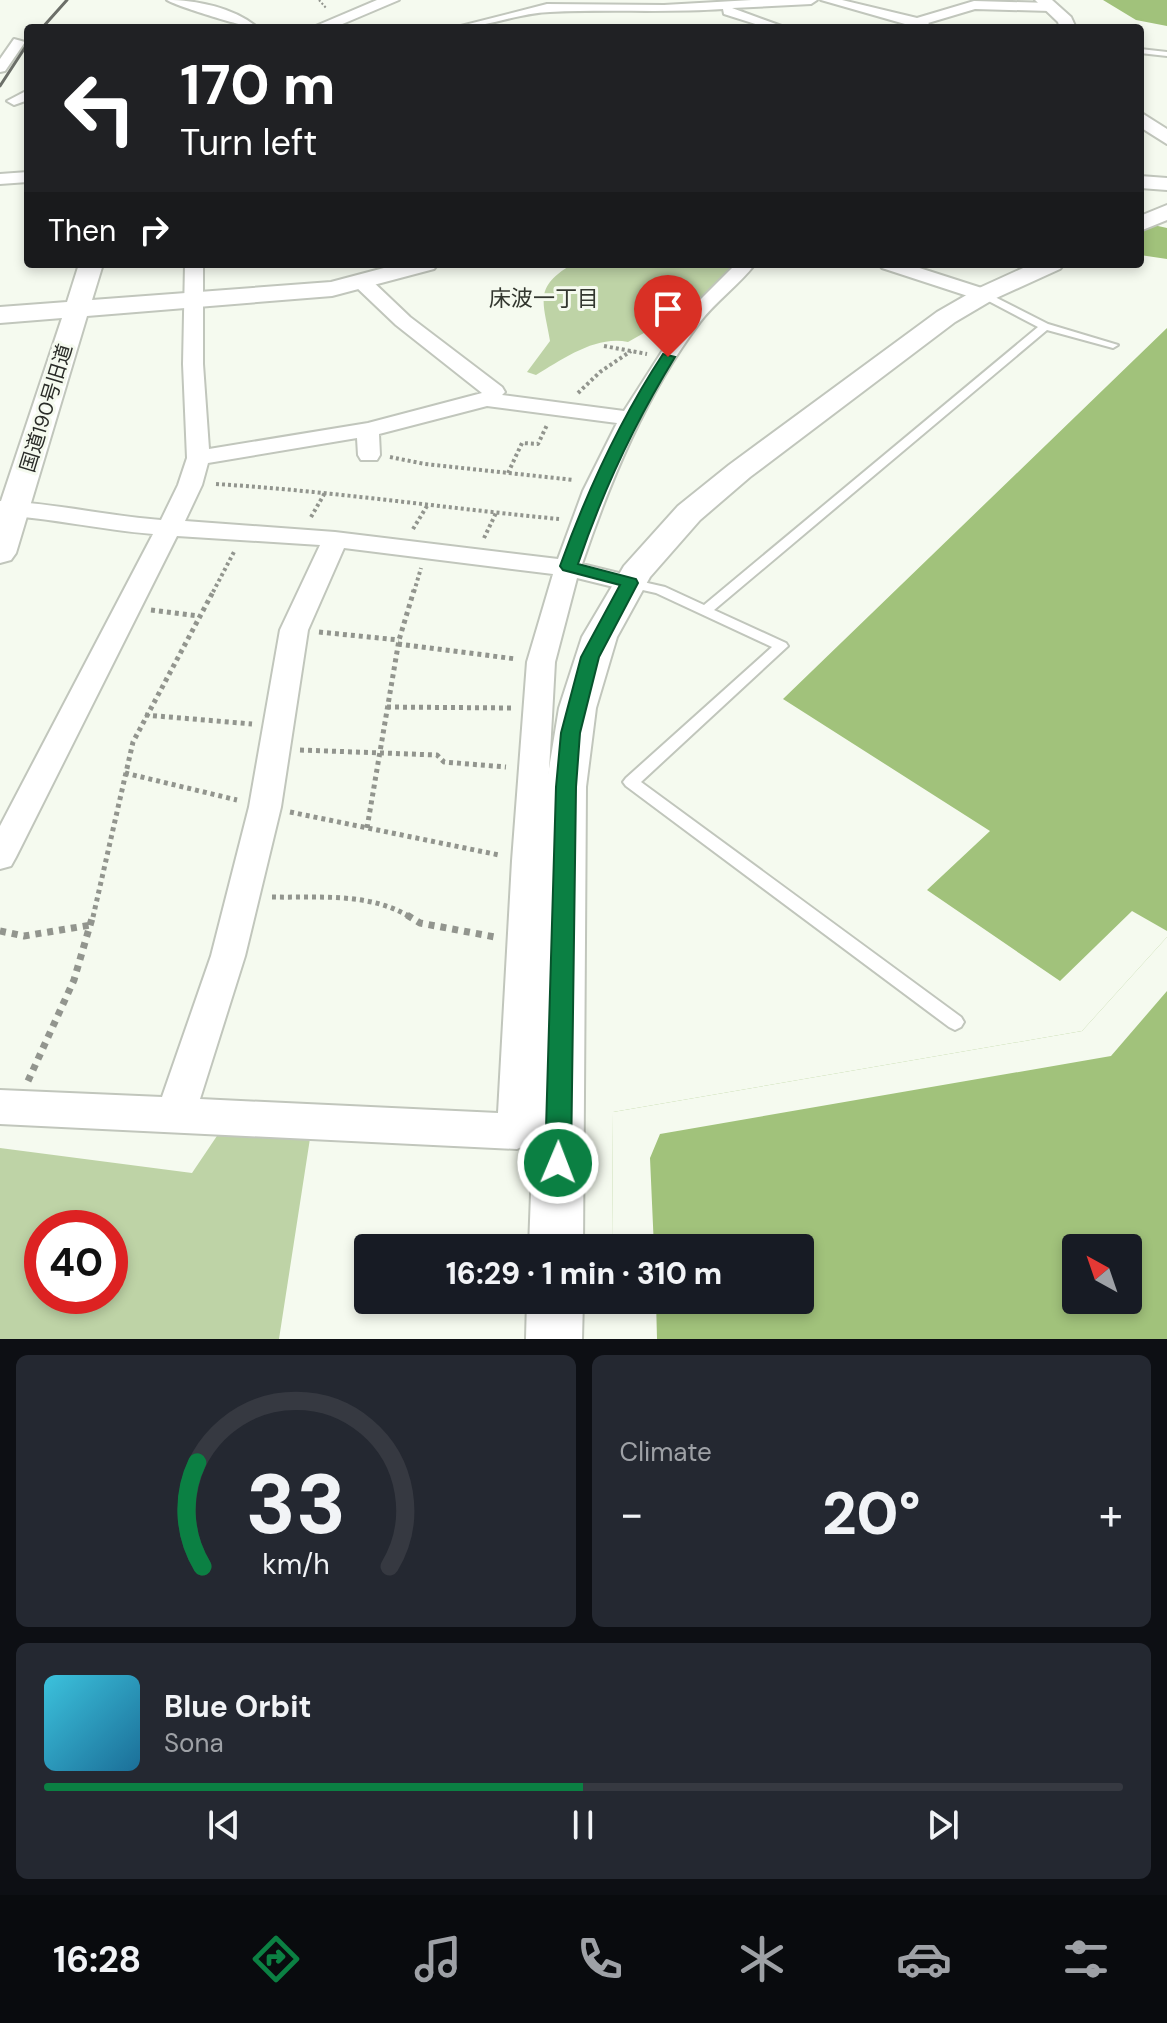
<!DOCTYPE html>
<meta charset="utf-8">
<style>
body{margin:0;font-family:"DM Sans","Noto Sans JP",sans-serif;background:#242831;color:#f1f3f6;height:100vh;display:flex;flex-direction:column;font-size:30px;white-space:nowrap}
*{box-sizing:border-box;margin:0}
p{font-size:26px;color:#9ea1a6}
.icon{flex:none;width:44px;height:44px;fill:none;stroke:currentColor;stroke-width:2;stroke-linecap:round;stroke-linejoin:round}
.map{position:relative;height:1339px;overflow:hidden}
.drawer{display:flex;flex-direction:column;gap:16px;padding:16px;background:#0d0f14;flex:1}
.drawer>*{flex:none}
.top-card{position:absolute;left:24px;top:24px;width:1120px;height:244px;border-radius:8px;box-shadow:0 4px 12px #0003;background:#202124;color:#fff;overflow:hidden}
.needle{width:52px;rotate:320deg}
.buttons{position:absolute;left:1062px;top:1234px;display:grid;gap:16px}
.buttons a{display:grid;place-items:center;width:80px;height:80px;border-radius:8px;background:#171b24;box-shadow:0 4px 12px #0003;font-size:40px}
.speed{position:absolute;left:24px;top:1210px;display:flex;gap:16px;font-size:40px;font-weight:700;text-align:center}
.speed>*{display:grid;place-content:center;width:104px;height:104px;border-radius:50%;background:#171b24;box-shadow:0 4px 12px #0003;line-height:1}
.speed .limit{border:12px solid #d22;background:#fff;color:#111}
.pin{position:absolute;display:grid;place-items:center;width:68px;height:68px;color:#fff;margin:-82px -34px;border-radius:50% 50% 50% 0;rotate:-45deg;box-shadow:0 0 8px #0007}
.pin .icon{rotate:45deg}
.me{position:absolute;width:88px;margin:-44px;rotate:1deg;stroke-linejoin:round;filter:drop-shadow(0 0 6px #0008)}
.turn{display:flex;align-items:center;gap:28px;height:168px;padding:0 24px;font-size:36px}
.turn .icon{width:104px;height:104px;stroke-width:2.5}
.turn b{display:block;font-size:56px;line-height:68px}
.then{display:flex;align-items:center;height:76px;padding:0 24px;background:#0003;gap:16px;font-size:30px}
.big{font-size:60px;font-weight:800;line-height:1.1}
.drawer .tile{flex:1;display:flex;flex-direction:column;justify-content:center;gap:12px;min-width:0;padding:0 28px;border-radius:12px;background:#242831}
.drawer .dial{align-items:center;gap:0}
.dial svg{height:208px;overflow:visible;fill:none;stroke:#363941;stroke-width:7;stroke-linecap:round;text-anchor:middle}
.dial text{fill:#f1f3f6;stroke:none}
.song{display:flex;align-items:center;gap:24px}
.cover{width:96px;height:96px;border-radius:12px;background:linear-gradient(135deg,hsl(190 70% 55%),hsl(200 70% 35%))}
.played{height:8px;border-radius:4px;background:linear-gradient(90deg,#0b8043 50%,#363941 50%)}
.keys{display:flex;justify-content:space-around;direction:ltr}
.heat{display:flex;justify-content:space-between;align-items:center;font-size:44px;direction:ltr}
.drawer .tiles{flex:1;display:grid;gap:16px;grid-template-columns:1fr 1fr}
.tile:last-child{grid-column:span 2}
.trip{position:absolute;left:354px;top:1234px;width:460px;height:80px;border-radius:8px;background:#171b24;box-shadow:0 4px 12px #0003;font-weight:800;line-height:80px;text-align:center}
.tab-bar{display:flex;height:128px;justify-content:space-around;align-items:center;background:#090b0e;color:#9ea1a6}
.tab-bar .icon{width:56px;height:56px}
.tab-bar .active{color:#0b8043}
.tab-bar b{font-size:36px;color:#f1f3f6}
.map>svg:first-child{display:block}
.green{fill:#bed3a6;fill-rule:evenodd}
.water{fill:#a1c27b;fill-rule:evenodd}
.pier{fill:#f5faef}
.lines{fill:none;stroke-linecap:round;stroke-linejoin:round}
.service-casing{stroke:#c1c6bc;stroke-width:4}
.minor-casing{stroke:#c1c6bc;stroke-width:4}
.tertiary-casing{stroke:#c1c6bc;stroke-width:4}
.path-far3{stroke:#92958e;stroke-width:2;stroke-dasharray:2 2;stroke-linecap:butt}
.path-far2{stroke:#92958e;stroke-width:4;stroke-dasharray:3 3;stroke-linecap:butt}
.path-far1{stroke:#92958e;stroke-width:5;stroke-dasharray:4 4;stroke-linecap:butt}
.path{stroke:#92958e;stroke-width:7;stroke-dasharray:6 6;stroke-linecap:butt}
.service{fill:#fff;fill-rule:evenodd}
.minor{fill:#fff;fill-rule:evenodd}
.tertiary{fill:#fff;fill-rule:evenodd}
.rail{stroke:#6c6f69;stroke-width:3}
.route{fill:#0b8043;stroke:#07532c;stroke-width:2}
.labels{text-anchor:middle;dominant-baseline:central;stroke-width:6;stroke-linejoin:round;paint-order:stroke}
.far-street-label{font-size:20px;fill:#2a2c28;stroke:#f5faef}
.far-neighbourhood-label{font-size:22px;fill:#33372f;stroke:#f5faef}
</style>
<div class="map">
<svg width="1167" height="1339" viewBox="0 0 1167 1339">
<rect width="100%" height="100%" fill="#f5faef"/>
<path class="green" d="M573,264H742L687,316H674L628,342C596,335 563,359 536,375L527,372L550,341C544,303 532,287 573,264Z
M225,1124L311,1132L279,1339H0V1148L192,1173ZM42,1228H110V1296H42Z"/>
<path class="water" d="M1103,0H1167V26L1136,20Z
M1140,222L1167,228V259L1140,255Z
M1167,328V931L1132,911L1060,981L927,890L990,831L783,699Z
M1167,937V1339H611V1300H800V1248H612L613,1112L1082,1031ZM1076,1248H1128V1300H1076Z"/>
<path class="pier" d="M1167,937V991L1111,1056L660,1134L650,1158L654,1248H612L613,1112L1082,1031Z
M611,1300H656L657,1339H611Z"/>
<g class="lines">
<defs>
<path id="service" d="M1140,49L1167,52V56L1140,53Z
M981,293H987L1048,324L1118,345L1113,348L1047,330L714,610L786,643L788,646L641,782L961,1017L964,1022L961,1027L955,1030L949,1027L626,786L623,782L626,778L772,647L656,593L625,586L624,583L630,579L665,587L704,605L1038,327L981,297Z"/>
<path id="minor" d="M167,0C197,0 235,8 258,28C247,28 176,6 167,0Z
M752,0H817L811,4L732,8L787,28H768L724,14L723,9C665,13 608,9 550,12C517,13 486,28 453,28L547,4L664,5Z
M821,0H842L917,18L974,1L1050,3L1056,7L1050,11L975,9L928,23L934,28H919Z
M14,39L25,42L5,71L0,72V59Z
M28,90V100L14,105L7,101Z
M28,172V182L0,184V174Z
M185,264H203V364L209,449L368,423L482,393L396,325L355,286L353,282L355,278H369L410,317L502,387L505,392L502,395L624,411L686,314L736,264H755C739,285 716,301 700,322C646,394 611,479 582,564L639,578L643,583L639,588L630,591L577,578L555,662L544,861L537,1131L531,1143L517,1149L0,1124V1090L162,1097L211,956L249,807L280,630L320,545L177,536L16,857L11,866L0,869V826L153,534C102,530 52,518 0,515V501C54,503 107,516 161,520L178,485L187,458L183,364ZM487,406L617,423L583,491L558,559L335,532L185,521L202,485L208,463L357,438L358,455L361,460H377L380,455L379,434ZM344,548L553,574L527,662L512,861L498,1113L200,1099L245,956L281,807L308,630Z
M879,264H907L991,291L993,295L991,299H977L882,268Z"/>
<path id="tertiary" d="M377,0H399L333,28H311Z
M1035,0H1052L1071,17L1076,28H1060L1058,22Z
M1140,112L1167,129V144L1140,127Z
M1140,176L1167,178V190L1140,188Z
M1167,205V220L1140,231V216Z
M79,264H103L92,300L331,282L399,264H438L434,269L332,296L87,316L16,553L11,560L0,563V504L62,318L0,323V307L67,302Z
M1032,264H1064L1060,269L994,299L955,322L750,477L700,520L650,577L617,637L596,708L586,787L583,1248H529L546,787L559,708L582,637L624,566L678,506L729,465L937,312L977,289Z
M527,1300H583L582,1339H526Z"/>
</defs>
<use href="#service" class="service-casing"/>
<use href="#minor" class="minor-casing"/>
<use href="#tertiary" class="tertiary-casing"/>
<path class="path-far3" d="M319,0L327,9
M687,27L692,28
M835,28L854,25"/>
<path class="path-far2" d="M604,346L647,354
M578,393L600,372L631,351
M390,457L425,464L574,480
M508,473L522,443L538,444L547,425
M216,484C331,491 444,508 559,519
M311,517L326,491
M413,529L427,506
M484,538L496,513
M213,592L235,550
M414,592L421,568"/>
<path class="path-far1" d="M151,610L198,616
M319,632L399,640
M398,644L516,659
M387,707L514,708
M145,715L252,724
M300,750L437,755L444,762L506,767
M125,773L237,800
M290,812L499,855
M367,828L399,640L414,590
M272,897C319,898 369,892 410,917
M93,917L133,742L214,590"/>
<path class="path" d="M407,915L420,923L495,937
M0,931L24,936L91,925
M28,1081L74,980L93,915"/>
<use href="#service" class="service"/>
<use href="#minor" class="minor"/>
<use href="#tertiary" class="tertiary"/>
<path class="rail" d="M42,28L67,0
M0,86L28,43"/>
</g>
<path class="route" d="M663,354L675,357C634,424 603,490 578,564L636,579L638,583L599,657L580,733L576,787L571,1163L567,1172L558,1175L549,1172L545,1163L556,787L561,733L581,657L620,585L563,570L560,566C587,491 619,421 663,354Z"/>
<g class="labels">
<g class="far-street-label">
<text transform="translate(46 408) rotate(-73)">国道190号旧道</text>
</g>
<g class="far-neighbourhood-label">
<text x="544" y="298">床波一丁目</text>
</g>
</g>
</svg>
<div class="buttons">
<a><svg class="needle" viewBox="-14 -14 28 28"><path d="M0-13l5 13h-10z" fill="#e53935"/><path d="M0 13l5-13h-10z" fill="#9ea1a6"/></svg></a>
</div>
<div class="speed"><div class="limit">40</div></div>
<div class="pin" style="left:668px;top:357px;background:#d93025"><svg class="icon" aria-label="arrive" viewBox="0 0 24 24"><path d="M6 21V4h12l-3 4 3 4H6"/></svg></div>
<svg class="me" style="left:558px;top:1163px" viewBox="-20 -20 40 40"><circle r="17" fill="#0b8043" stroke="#fff" stroke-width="3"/><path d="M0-11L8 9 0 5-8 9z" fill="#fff"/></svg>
<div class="trip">16:29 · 1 min · 310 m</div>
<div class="top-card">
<div class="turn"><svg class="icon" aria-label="left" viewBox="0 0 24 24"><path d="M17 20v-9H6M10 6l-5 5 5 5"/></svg><div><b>170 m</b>Turn left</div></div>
<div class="then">Then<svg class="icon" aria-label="right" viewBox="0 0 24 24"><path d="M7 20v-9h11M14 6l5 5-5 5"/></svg></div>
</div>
</div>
<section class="drawer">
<div class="tiles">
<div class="tile dial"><svg viewBox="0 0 100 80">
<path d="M14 69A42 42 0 1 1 86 69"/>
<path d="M14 69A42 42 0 0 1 12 29" stroke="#0b8043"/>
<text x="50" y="56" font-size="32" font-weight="700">33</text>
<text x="50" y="72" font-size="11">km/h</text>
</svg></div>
<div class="tile"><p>Climate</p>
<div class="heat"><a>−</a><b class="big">20°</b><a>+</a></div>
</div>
<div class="tile">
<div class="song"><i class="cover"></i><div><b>Blue Orbit</b><p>Sona</p></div></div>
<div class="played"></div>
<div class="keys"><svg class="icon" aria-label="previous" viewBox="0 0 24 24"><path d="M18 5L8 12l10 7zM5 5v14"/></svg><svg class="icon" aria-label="pause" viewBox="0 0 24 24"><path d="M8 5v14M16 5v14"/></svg><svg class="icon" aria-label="next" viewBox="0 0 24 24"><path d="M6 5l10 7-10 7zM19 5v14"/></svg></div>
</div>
</div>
</section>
<nav class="tab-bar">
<b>16:28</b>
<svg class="icon active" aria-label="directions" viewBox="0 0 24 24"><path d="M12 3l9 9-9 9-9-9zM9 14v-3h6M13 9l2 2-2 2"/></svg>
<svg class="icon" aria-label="music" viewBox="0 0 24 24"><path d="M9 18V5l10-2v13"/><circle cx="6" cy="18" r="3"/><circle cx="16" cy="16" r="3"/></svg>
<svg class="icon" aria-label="phone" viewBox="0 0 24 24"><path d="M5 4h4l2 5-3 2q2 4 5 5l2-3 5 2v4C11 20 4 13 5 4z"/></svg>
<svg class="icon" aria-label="climate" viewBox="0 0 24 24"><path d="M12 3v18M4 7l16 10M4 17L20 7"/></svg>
<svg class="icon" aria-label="car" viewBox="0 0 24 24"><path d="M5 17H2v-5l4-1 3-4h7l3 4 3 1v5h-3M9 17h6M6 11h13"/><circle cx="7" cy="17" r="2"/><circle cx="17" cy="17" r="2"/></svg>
<svg class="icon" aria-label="filters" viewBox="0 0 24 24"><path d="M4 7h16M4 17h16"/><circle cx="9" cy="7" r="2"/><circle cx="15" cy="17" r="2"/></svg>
</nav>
